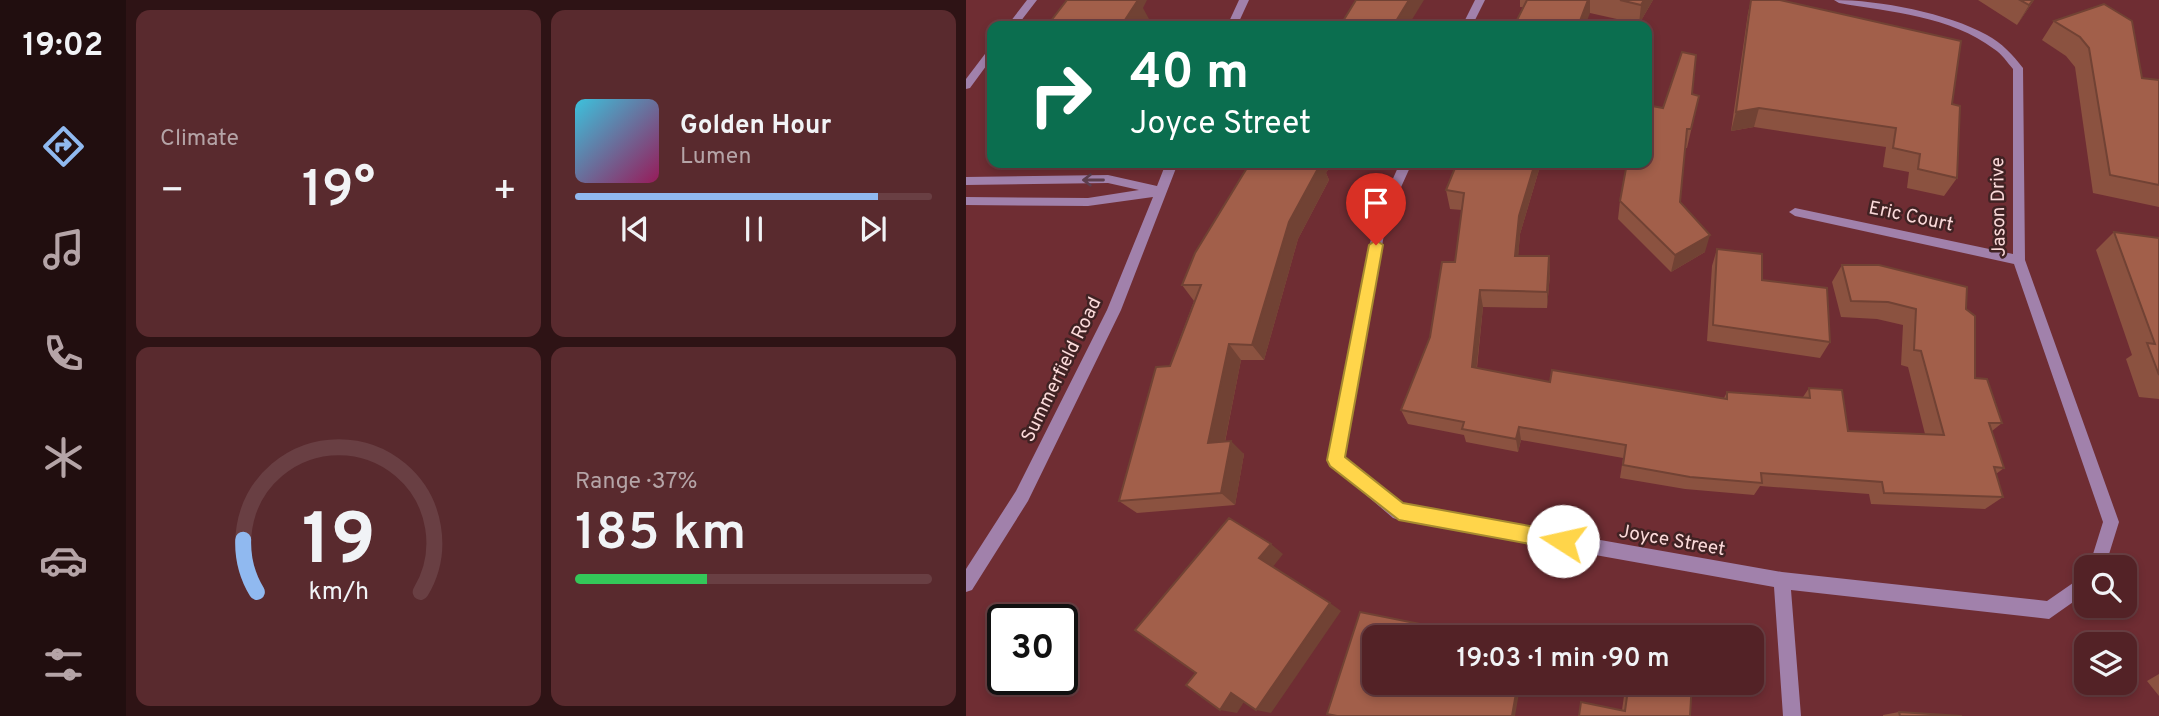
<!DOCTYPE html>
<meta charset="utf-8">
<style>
body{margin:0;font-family:Overpass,sans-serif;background:#592a2e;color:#f1f3f6;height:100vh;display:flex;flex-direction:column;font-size:26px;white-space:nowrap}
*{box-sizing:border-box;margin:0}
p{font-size:23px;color:#b5a4a7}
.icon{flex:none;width:38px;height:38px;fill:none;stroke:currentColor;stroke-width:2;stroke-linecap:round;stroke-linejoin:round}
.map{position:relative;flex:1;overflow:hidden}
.panel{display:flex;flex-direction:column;gap:10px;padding:10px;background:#2e1315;width:840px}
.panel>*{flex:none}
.banner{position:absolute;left:21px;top:21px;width:665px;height:147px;border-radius:14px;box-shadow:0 4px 10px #0003,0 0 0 2px #693f43;background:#0b6e4f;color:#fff;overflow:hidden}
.buttons{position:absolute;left:1108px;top:555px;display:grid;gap:14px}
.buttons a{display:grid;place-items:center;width:63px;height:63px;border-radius:14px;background:#532226;box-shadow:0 4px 10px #0003,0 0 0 2px #693f43;font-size:35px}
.speed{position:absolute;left:21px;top:604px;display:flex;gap:14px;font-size:35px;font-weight:700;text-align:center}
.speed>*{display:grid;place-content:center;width:91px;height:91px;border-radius:50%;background:#532226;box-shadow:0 4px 10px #0003,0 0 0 2px #693f43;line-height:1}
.speed .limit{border:4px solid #111;border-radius:10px;background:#fff;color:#111}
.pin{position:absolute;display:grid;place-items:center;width:60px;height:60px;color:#fff;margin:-72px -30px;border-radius:50% 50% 50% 0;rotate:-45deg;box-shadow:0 0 7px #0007}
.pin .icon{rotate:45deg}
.me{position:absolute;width:77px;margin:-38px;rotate:280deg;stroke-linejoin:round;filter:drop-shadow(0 0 5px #0008)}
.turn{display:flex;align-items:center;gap:24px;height:147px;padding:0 28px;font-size:32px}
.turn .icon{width:91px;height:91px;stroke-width:2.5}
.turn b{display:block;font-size:49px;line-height:60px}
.big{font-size:52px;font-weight:600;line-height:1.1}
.panel .tile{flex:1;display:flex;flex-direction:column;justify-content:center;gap:10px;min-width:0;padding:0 24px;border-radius:14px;background:#592a2e}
.panel .dial{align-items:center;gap:0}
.dial svg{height:182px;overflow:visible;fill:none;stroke:#693f43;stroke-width:7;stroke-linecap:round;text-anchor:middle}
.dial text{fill:#f1f3f6;stroke:none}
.song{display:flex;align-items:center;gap:21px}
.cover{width:84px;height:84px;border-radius:10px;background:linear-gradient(135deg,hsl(190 70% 55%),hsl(330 70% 35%))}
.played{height:7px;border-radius:4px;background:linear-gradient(90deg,#90b9f0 85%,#693f43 85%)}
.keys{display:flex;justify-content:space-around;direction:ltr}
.heat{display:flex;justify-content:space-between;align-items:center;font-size:38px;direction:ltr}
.charge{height:10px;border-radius:5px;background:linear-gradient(90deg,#34c759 37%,#693f43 0)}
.panel .tiles{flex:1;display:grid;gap:10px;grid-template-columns:repeat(2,1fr)}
.trip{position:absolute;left:396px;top:625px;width:402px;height:70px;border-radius:14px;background:#532226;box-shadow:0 4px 10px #0003,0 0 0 2px #693f43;font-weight:600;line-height:70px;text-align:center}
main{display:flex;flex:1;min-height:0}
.menu{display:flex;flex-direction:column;width:126px;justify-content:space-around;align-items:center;background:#210e0f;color:#b5a4a7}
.menu .icon{width:49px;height:49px}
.menu .active{color:#90b9f0}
.menu b{font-size:32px;color:#f1f3f6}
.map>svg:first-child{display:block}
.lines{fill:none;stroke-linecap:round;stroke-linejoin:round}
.minor{fill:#a181ab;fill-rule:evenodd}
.wall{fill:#8b5240}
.shaded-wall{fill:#714234}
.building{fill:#a25f4a;stroke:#714234;stroke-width:2}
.oneway{stroke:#5d3e4c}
.route{fill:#ffd54a;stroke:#a68a30;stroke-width:2}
.labels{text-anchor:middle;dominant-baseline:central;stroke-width:5;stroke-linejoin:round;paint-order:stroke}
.street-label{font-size:19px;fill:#fbdada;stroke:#402223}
</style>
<main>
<nav class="menu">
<b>19:02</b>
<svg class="icon active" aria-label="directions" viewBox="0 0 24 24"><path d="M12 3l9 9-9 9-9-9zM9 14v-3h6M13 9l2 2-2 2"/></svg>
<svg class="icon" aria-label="music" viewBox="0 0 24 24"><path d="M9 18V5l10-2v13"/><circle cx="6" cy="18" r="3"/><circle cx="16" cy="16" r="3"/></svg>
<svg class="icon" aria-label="phone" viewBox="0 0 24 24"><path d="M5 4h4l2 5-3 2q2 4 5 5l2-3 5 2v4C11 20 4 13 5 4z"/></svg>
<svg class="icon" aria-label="climate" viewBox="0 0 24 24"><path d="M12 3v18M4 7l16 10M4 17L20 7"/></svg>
<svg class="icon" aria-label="car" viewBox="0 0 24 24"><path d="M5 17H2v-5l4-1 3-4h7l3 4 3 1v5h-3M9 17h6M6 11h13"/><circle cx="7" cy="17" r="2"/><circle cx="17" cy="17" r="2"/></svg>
<svg class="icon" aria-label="filters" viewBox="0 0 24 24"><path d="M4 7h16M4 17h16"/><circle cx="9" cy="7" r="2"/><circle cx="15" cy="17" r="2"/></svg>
</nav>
<section class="panel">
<div class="tiles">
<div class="tile"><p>Climate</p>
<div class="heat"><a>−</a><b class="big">19°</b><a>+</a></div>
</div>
<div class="tile">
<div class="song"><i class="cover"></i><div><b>Golden Hour</b><p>Lumen</p></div></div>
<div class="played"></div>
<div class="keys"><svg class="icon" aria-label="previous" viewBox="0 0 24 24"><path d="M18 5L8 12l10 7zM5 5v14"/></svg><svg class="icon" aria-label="pause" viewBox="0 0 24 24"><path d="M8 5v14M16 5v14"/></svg><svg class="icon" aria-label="next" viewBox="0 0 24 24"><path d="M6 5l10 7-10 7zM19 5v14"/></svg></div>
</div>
<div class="tile dial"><svg viewBox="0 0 100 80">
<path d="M14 69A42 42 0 1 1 86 69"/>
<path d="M14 69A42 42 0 0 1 8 46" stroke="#90b9f0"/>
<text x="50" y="56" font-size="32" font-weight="700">19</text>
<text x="50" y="72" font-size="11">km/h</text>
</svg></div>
<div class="tile"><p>Range · 37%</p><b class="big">185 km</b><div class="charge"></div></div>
</div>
</section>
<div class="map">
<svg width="1193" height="716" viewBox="0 0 1193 716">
<rect width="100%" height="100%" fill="#6f2d33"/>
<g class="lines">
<path class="minor" d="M61,0H71L51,26H41Z
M273,0H283L271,26H261Z
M509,0H519L506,26H496Z
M868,0C914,0 981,13 1021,35C1036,43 1047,55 1057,68L1059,260L1153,522L1139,567H1123L1137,522L1048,264L829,216L823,212L829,208L1047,254V69C1041,62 1036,54 1028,49C985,16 924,12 873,3Z
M26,49V58L4,88L0,89V79L22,50Z
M200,163H212L155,310L62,501L6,590L0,592V569L50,491L141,310L187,197L122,206L0,205V197L122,198L173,190L142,183L0,185V177L142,175L191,186Z
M434,163H446L421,218L378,457L437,505L816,572L1081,601L1120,574V593L1083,619L825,590L835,716H817L808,587L433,520L427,518L365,465L362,460L409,218Z"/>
</g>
<path class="wall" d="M554,0H687L673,24L624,13L554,7Z
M785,0H814L986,104L991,178L978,196L941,188L943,172L917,167L920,147L788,127L765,131L782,13Z
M1012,0H1068L1051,25Z
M1138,4L1176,78L1193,80V207L1127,193L1109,67L1100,56L1076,40L1088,21Z
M726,94L733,96L721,148H719L714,202L739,252L705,272L652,219L654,201L660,168L652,167V163H681L697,108Z
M284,163H366L360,173L363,180L332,239L298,360H275L259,442L278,454L269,505L171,513L153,501L228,301L216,285Z
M491,163H575L554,234L552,256H583L584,274L581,308L517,307L511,368L584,382L758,398L761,392L837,397L843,388L882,431L959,434L942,367L935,365L937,325L911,319L875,317L866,282L876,265L1000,309L1009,378L1036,423L1026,431L1038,468L1030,474L1037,497L1019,509L905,504L903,494L794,486L788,495L719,489L654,478L657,458L555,440L552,452L500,442L498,435L442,424L435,410L464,337L489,262L496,210L484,209L480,190Z
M1148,232L1193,238V399L1173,397L1160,359L1166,355L1130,250Z
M751,249L864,342L854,358L741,341L746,266Z
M1193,674V696L1181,681Z
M660,682H726L724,716H612L656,710Z
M933,712L996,716H917V715Z"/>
<path class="shaded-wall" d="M161,0H181L177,8L183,19L178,26H155Z
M443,0H458L442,26H427Z
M622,0H624V13L619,26H612Z
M678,0H687L673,24L675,5Z
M1067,0H1068L1051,25L1063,5Z
M793,108L788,127L765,131L770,112Z
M350,163H366L360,173L363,180L332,239L298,360L286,345L323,222Z
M569,163H575L554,234L551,273L549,256L553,216Z
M744,235L739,252L705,272L709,255Z
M583,256L584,274L581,308V292Z
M514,290L517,307L509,382L506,367Z
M263,344L275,360L256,456L242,443Z
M553,427L555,440L552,452L550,439Z
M265,441L278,454L269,505L255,493Z
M305,544L317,554L306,568L293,558Z
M364,603L375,611L305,713L290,710Z
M552,682H555L549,716H546Z
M265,693L281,697L271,713L254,710Z"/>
<path class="building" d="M101,0H172L155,26H81Z
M390,0H443L427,26H374Z
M561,0H622L612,26H548Z
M654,0H678L675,5Z
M785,0H814L995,41L986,104L994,106L991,178L952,169L954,154L927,148L930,128L793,108L770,112Z
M1054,0H1067L1063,5Z
M1138,4L1166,21L1176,78L1193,80V185L1144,175L1123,48L1114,37L1088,21Z
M716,52L730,55L726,94L733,96L725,129H721L714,202L744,235L709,255L654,201L661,163H681V105L697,108Z
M284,163H355L323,222L286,345L263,344L242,443L265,441L255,493L153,501L190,367L204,366L235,285H216L229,253Z
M491,163H569L553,216L549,256H583L581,292L514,290L506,367L584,382L586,370L761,399V392L844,398L843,388L876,390L882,431L978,435L955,351L948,350L950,309L922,302L885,301L876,265H913L1001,287L1000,309L1009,316V378L1021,379L1036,423H1023L1038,468L1028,467L1037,497L918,493L916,482L795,473L796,483L724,477L657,465L660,445L553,427L550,439L496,429L498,422L435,410L464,337L476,262H489L498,193L480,190Z
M1148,232L1193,238V375L1181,343L1189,344Z
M751,249L796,254V280L861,288L864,342L747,325Z
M263,518L305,544L293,558L364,603L290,710L265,693L254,710L220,685L230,673L169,630Z
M394,612L494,632L493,637H408V682H552L546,716H371L361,714Z
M663,682H726L724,716H613L615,702L659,711Z
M933,712L996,716H934Z"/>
<defs><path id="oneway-shaft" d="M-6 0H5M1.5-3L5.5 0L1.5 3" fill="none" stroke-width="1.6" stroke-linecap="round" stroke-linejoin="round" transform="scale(1.75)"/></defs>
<use class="oneway" href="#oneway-shaft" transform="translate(127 180) rotate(180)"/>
<path class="route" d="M410,240L417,245L379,457L437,503L597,532L604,535L606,541L604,548L597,550L433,520L364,466L361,460L403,245Z"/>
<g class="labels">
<g class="street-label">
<text transform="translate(1033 207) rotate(-91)">Jason Drive</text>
<text transform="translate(945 217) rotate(12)">Eric Court</text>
<text transform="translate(96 370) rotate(-64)">Summerfield Road</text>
<text transform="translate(706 541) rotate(10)">Joyce Street</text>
</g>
</g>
</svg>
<div class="buttons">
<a><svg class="icon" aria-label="search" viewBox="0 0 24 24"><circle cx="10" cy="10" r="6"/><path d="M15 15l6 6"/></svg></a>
<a><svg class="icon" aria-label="layers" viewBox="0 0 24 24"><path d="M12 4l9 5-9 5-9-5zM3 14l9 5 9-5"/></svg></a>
</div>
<div class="speed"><div class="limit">30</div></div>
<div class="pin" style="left:410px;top:245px;background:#d93025"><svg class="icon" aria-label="arrive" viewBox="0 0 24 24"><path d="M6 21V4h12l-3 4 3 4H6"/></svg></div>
<svg class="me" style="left:597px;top:541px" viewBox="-20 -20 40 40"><circle r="19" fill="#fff"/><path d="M0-13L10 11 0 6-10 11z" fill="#ffd54a"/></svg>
<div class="trip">19:03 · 1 min · 90 m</div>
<div class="banner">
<div class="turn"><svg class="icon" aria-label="right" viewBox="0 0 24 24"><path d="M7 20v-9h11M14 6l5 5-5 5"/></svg><div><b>40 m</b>Joyce Street</div></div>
</div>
</div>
</main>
